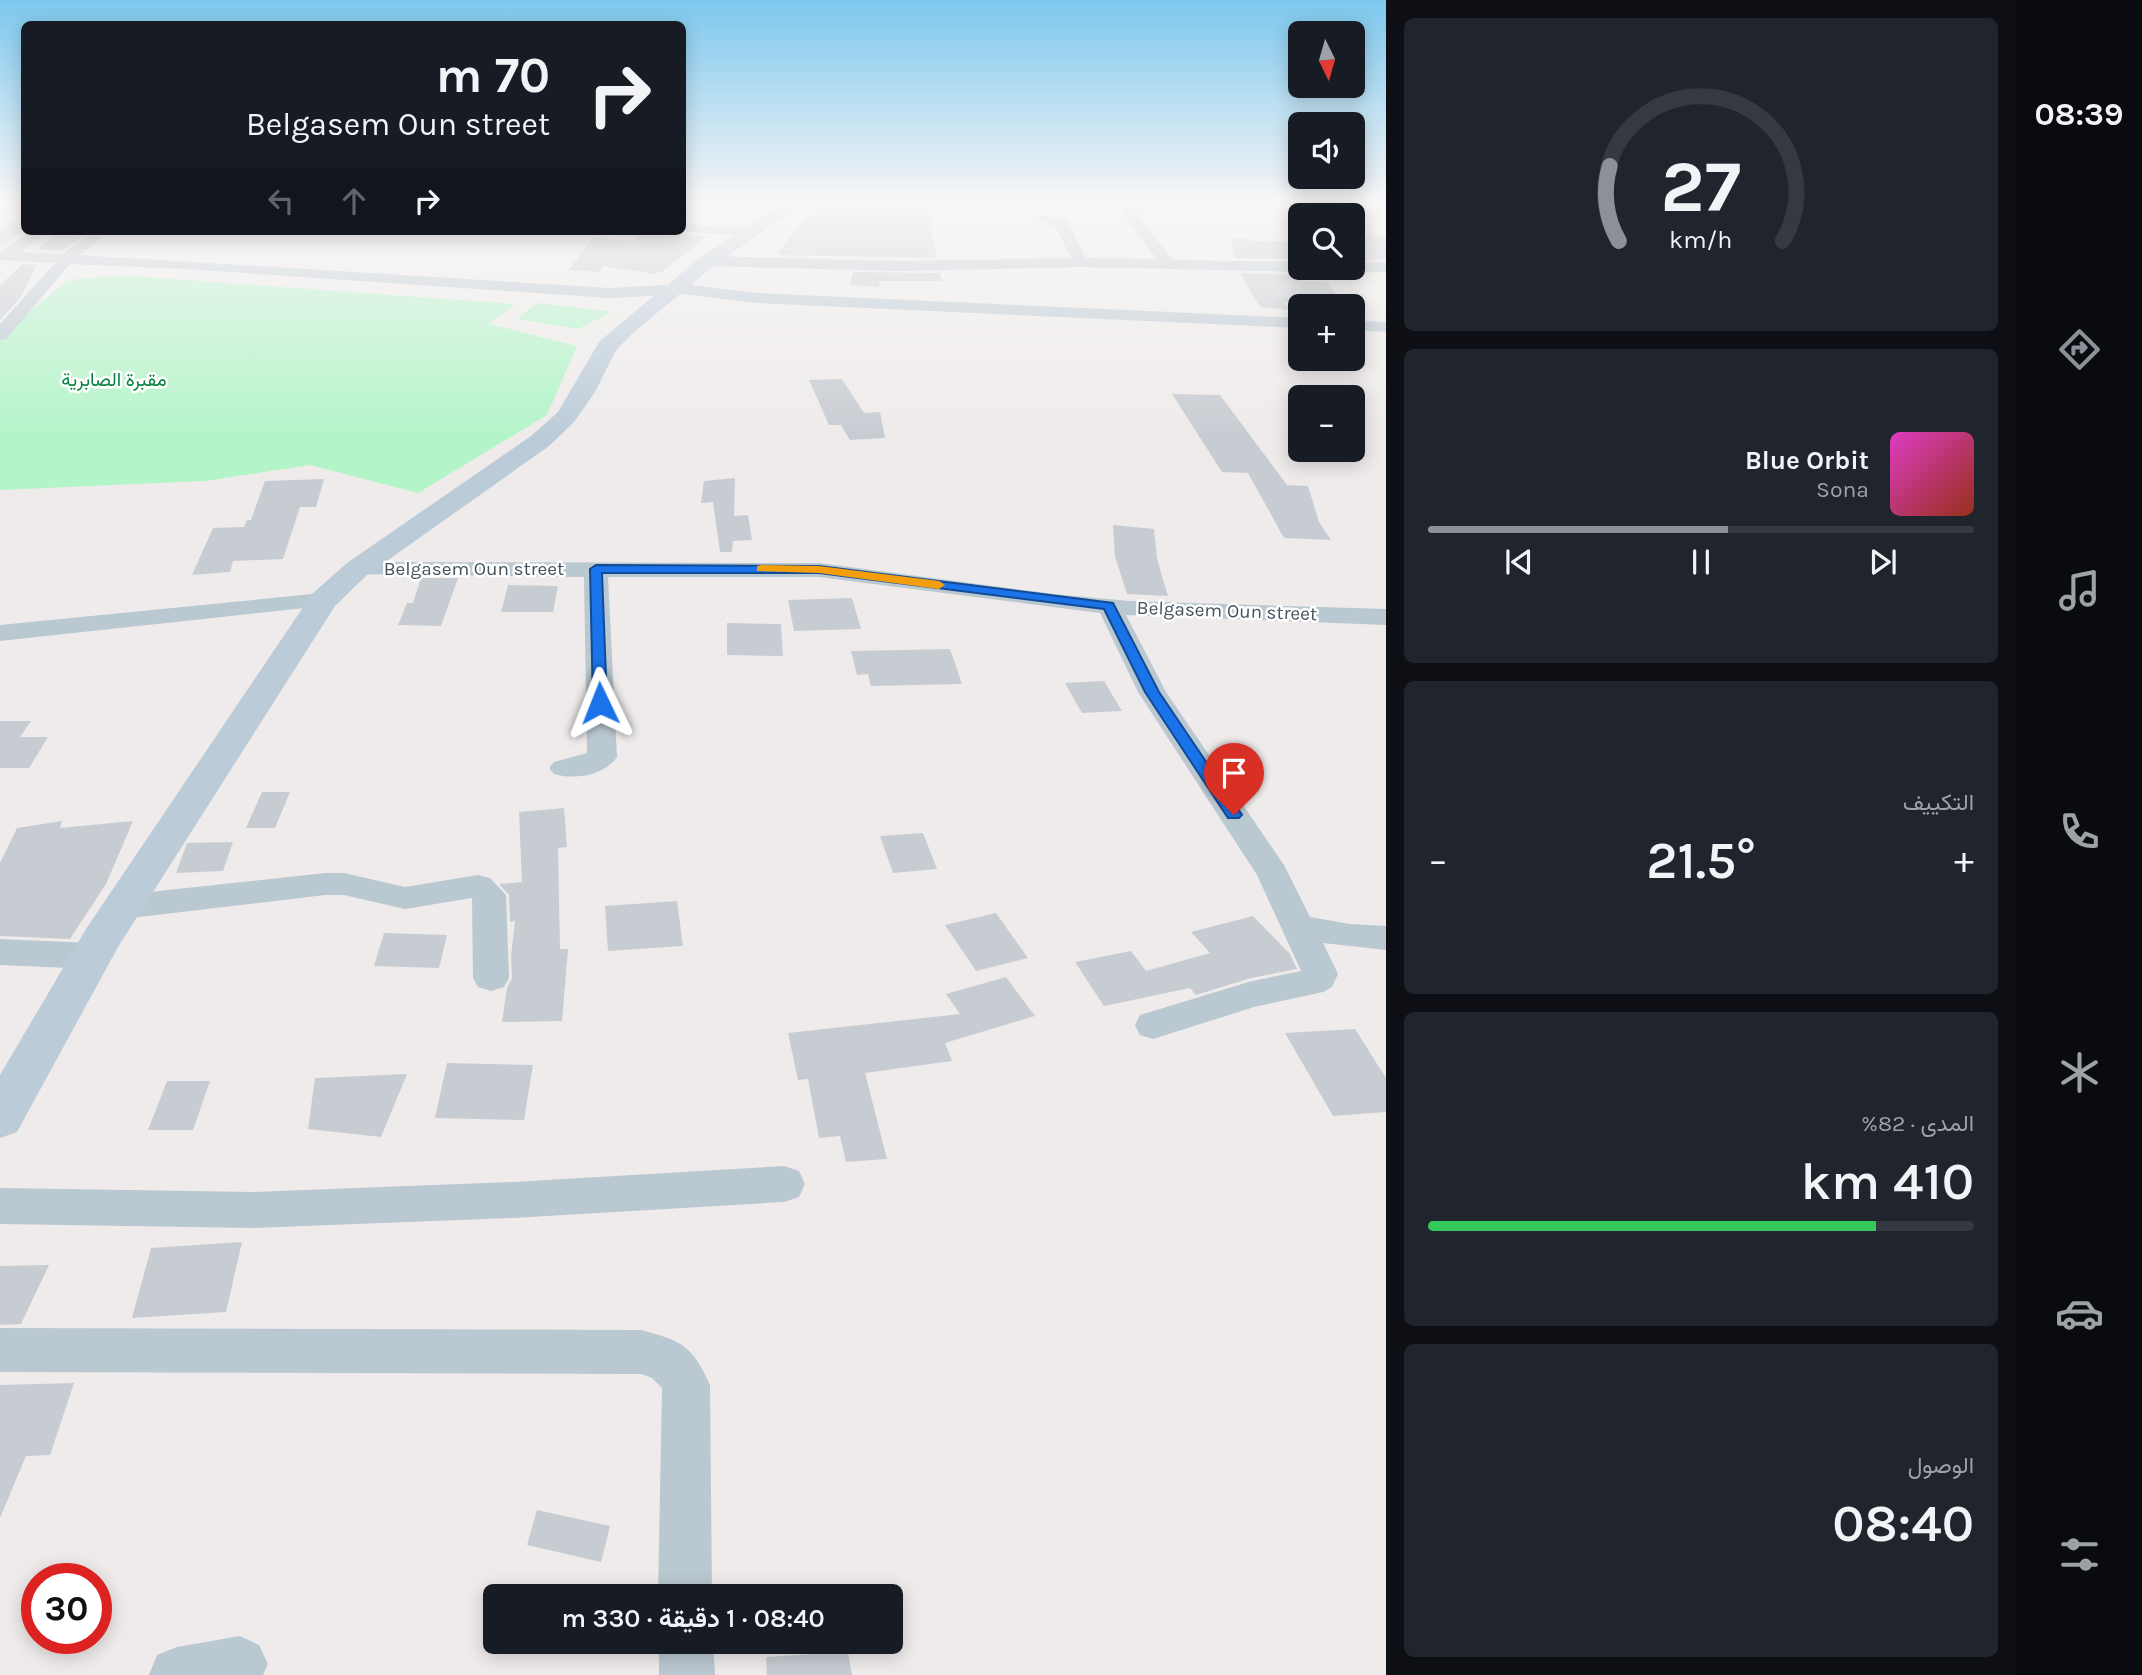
<!DOCTYPE html>
<html lang="ar">
<meta charset="utf-8">
<style>
body{margin:0;font-family:Karla,Vazirmatn,sans-serif;background:#20242c;color:#f1f3f6;direction:rtl;height:100vh;display:flex;flex-direction:column;font-size:26px;white-space:nowrap}
*{box-sizing:border-box;margin:0}
p{font-size:23px;color:#9ea1a6}
.icon{flex:none;width:38px;height:38px;fill:none;stroke:currentColor;stroke-width:2;stroke-linecap:round;stroke-linejoin:round}
.map{position:relative;flex:1;overflow:hidden;direction:ltr}
.side{display:flex;flex-direction:column;gap:18px;padding:18px;background:#0d0f14;width:630px}
.side>*{flex:none}
.guide{position:absolute;left:21px;top:21px;width:665px;height:214px;border-radius:10px;box-shadow:0 4px 18px #0003;direction:rtl;background:#171b24;color:#f1f3f6;overflow:hidden}
.needle{width:46px;rotate:175deg}
.tools{position:absolute;left:1288px;top:21px;display:grid;gap:14px}
.tools a{display:grid;place-items:center;width:77px;height:77px;border-radius:10px;background:#171b24;box-shadow:0 4px 18px #0003;font-size:35px}
.speed{position:absolute;left:21px;top:1563px;display:flex;gap:14px;font-size:35px;font-weight:700;text-align:center}
.speed>*{display:grid;place-content:center;width:91px;height:91px;border-radius:50%;background:#171b24;box-shadow:0 4px 18px #0003;line-height:1}
.speed .limit{border:10px solid #d22;background:#fff;color:#111}
.pin{position:absolute;display:grid;place-items:center;width:60px;height:60px;color:#fff;margin:-72px -30px;border-radius:50% 50% 50% 0;rotate:-45deg;box-shadow:0 0 7px #0007}
.pin .icon{rotate:45deg}
.me{position:absolute;width:77px;margin:-38px;rotate:358deg;stroke-linejoin:round;filter:drop-shadow(0 0 5px #0008)}
.turn{display:flex;align-items:center;gap:24px;height:147px;padding:0 21px;font-size:32px}
.turn .icon{width:91px;height:91px;stroke-width:2.5}
.turn b{display:block;font-size:49px;line-height:60px}
.lanes{display:flex;align-items:center;height:66px;padding:0 21px;background:#0003;justify-content:center;gap:35px;direction:ltr}
.lanes .off{opacity:.35}
.big{font-size:52px;font-weight:600;line-height:1.1}
.side .card{flex:1;display:flex;flex-direction:column;justify-content:center;gap:10px;min-width:0;padding:0 24px;border-radius:10px;background:#20242c}
.side .dial{align-items:center;gap:0}
.dial svg{height:182px;overflow:visible;fill:none;stroke:#363941;stroke-width:7;stroke-linecap:round;text-anchor:middle}
.dial text{fill:#f1f3f6;stroke:none}
.song{display:flex;align-items:center;gap:21px}
.cover{width:84px;height:84px;border-radius:10px;background:linear-gradient(135deg,hsl(310 70% 55%),hsl(10 70% 35%))}
.played{height:7px;border-radius:4px;background:linear-gradient(90deg,#8c9099 55%,#363941 55%)}
.keys{display:flex;justify-content:space-around;direction:ltr}
.heat{display:flex;justify-content:space-between;align-items:center;font-size:38px;direction:ltr}
.charge{height:10px;border-radius:5px;background:linear-gradient(90deg,#34c759 82%,#363941 0)}
.trip{position:absolute;left:483px;top:1584px;width:420px;height:70px;border-radius:10px;background:#171b24;box-shadow:0 4px 18px #0003;font-weight:600;line-height:70px;text-align:center;direction:rtl}
main{display:flex;flex:1;min-height:0}
.menu{display:flex;flex-direction:column;width:126px;justify-content:space-around;align-items:center;background:#090b0e;color:#9ea1a6}
.menu .icon{width:49px;height:49px}
.menu .on{color:#8c9099}
.menu b{font-size:32px;color:#f1f3f6}
.map>svg:first-child{display:block}
.green{fill:#b3f4c8}
.building{fill:#c7ccd2}
.lines{fill:none;stroke-linecap:round;stroke-linejoin:round}
.street{fill:#bac8d1;fill-rule:evenodd}
.secondary{fill:#bbcbd8;fill-rule:evenodd}
.route{fill:#1a73e8;stroke:#114b97;stroke-width:2}
.slow{fill:#f59e0b}
.labels{text-anchor:middle;dominant-baseline:central;stroke-width:5;stroke-linejoin:round;paint-order:stroke}
.far-park-label{font-size:19px;fill:#0b8441;stroke:#fff}
.far-street-label{font-size:19px;fill:#42515b;stroke:#fff}
</style>
<main>
<nav class="menu">
<b>08:39</b>
<svg class="icon on" aria-label="directions" viewBox="0 0 24 24"><path d="M12 3l9 9-9 9-9-9zM9 14v-3h6M13 9l2 2-2 2"/></svg>
<svg class="icon" aria-label="music" viewBox="0 0 24 24"><path d="M9 18V5l10-2v13"/><circle cx="6" cy="18" r="3"/><circle cx="16" cy="16" r="3"/></svg>
<svg class="icon" aria-label="phone" viewBox="0 0 24 24"><path d="M5 4h4l2 5-3 2q2 4 5 5l2-3 5 2v4C11 20 4 13 5 4z"/></svg>
<svg class="icon" aria-label="climate" viewBox="0 0 24 24"><path d="M12 3v18M4 7l16 10M4 17L20 7"/></svg>
<svg class="icon" aria-label="car" viewBox="0 0 24 24"><path d="M5 17H2v-5l4-1 3-4h7l3 4 3 1v5h-3M9 17h6M6 11h13"/><circle cx="7" cy="17" r="2"/><circle cx="17" cy="17" r="2"/></svg>
<svg class="icon" aria-label="filters" viewBox="0 0 24 24"><path d="M4 7h16M4 17h16"/><circle cx="9" cy="7" r="2"/><circle cx="15" cy="17" r="2"/></svg>
</nav>
<section class="side">
<div class="card dial"><svg viewBox="0 0 100 80">
<path d="M14 69A42 42 0 1 1 86 69"/>
<path d="M14 69A42 42 0 0 1 10 36" stroke="#8c9099"/>
<text x="50" y="56" font-size="32" font-weight="700">27</text>
<text x="50" y="72" font-size="11">km/h</text>
</svg></div>
<div class="card">
<div class="song"><i class="cover"></i><div><b>Blue Orbit</b><p>Sona</p></div></div>
<div class="played"></div>
<div class="keys"><svg class="icon" aria-label="previous" viewBox="0 0 24 24"><path d="M18 5L8 12l10 7zM5 5v14"/></svg><svg class="icon" aria-label="pause" viewBox="0 0 24 24"><path d="M8 5v14M16 5v14"/></svg><svg class="icon" aria-label="next" viewBox="0 0 24 24"><path d="M6 5l10 7-10 7zM19 5v14"/></svg></div>
</div>
<div class="card"><p>التكييف</p>
<div class="heat"><a>−</a><b class="big">21.5°</b><a>+</a></div>
</div>
<div class="card"><p>المدى · 82%</p><b class="big">410 km</b><div class="charge"></div></div>
<div class="card"><p>الوصول</p><b class="big">08:40</b></div>
</section>
<div class="map">
<svg width="1386" height="1675" viewBox="0 0 1386 1675">
<rect width="100%" height="100%" fill="#efebeb"/>
<path class="green" d="M119,275L515,304L489,324L577,346L547,415L418,493L310,465L205,481L0,490V336L68,280Z
M537,303L612,312L578,329L517,319Z"/>
<path class="building" d="M823,203H888L927,207L937,258L777,255L806,215H816Z
M24,215V232L5,245H0V229Z
M58,231H90L62,251L37,250Z
M641,232L707,236L663,271L654,274L603,266L599,272L569,270L592,238L636,241Z
M1353,233L1386,236V259L1365,260L1353,250Z
M1230,238H1249L1252,241H1300V259L1235,258Z
M23,264L37,265L20,298L0,320V285Z
M853,272L940,273L942,281H880L879,287L850,285Z
M1240,273L1300,275V281L1327,282L1345,306L1284,302L1290,310L1260,307Z
M842,379L864,413L880,412L885,438L850,440L841,425H829L809,380Z
M1172,394L1220,395L1287,485L1308,486L1319,522L1331,540L1284,538L1248,473L1222,472Z
M735,478L734,516L748,515L752,540L733,541L732,552H720L713,502L701,503L704,481Z
M324,479L316,507H300L283,559L233,561L230,572L192,575L213,528L244,527L247,520H251L265,481Z
M1113,525L1154,529L1157,559L1168,596L1127,594L1115,557Z
M421,578H458L441,626L398,625L407,603H413Z
M508,585L558,586L553,612H501Z
M852,598L861,629L794,631L788,600Z
M727,623L781,624L783,656L727,655Z
M950,649L962,684L871,686L868,674L857,675L851,651Z
M1104,681L1122,711L1082,713L1065,683Z
M0,721H31L20,737H48L29,768H0Z
M262,792H290L275,828H246Z
M564,808L567,847L558,848L560,949H568L562,1021L502,1022L507,988L512,978L511,956L515,921L510,922L509,895L499,884L522,882L519,812Z
M62,821L60,828L133,821L106,884L70,939L0,936V863L17,828Z
M923,833L937,869L893,873L880,836Z
M233,842L223,871L176,873L187,843Z
M677,901L683,946L608,951L605,906Z
M996,913L1028,958L976,971L945,925Z
M1253,916L1290,954L1297,969L1251,978L1196,995L1190,988L1104,1006L1075,962L1131,951L1146,971L1210,953L1191,932Z
M384,933L447,935L439,968L374,966Z
M1006,977L1035,1016L945,1043L952,1061L865,1073L887,1159L846,1162L840,1136L819,1138L808,1079L798,1080L788,1033L960,1014L946,994Z
M1355,1029L1386,1078V1112L1333,1116L1285,1033Z
M447,1063L533,1065L524,1120L435,1118Z
M407,1074L381,1137L308,1129L315,1078Z
M167,1081H210L193,1130H148Z
M242,1242L226,1312L132,1318L151,1248Z
M49,1265L21,1324L0,1325V1266Z
M74,1383L50,1455L26,1456L0,1518V1385Z
M537,1510L610,1526L601,1562L527,1545Z
M848,1652L852,1675H767L766,1657Z"/>
<g class="lines">
<path class="street" d="M1120,203H1133L1143,222L1173,260L1300,262V268H1307L1300,272L1081,267L900,271L708,266L700,261L708,256L900,261L1071,258L1056,227L1035,218L1042,214L1067,221L1086,258L1157,259L1129,223Z
M682,224L751,229L758,233L751,237L677,231H682Z
M31,231H47L21,252L63,254L94,231H110L80,255L610,288L683,284L756,293L1300,318V328L756,303L683,294L610,298L185,269L70,264L6,339L0,340V324L55,263L0,260V252Z
M1386,262V272L1353,273L1345,268H1353V263Z
M1353,320L1386,322V332L1353,330Z
M357,562L819,563L1054,594L1130,601L1386,609V625L1126,615L1166,692L1284,865L1310,917L1350,924L1386,926V950L1323,943L1338,974L1332,987L1323,992L1254,1007L1153,1039L1140,1035L1135,1025L1140,1015L1252,981L1301,971L1257,875L1138,692L1100,613L819,577H608L617,757C604,776 574,780 554,774L549,768L554,762L587,753L584,577L349,574L345,569L349,564Z
M323,593L332,595L335,600L332,605L0,641V625Z
M325,873H344L405,887L478,875L490,878L506,895L509,978L504,987L491,991L478,987L473,978L472,898L405,909L344,895H325L122,919L110,915L105,907L110,899L122,895Z
M0,939L92,943L104,947L109,956L104,965L92,969L0,965Z
M784,1166L799,1171L805,1184L799,1197L784,1202L513,1218L254,1228L0,1224V1188L254,1192L513,1182Z
M0,1328L641,1330C682,1341 692,1345 710,1385L712,1596H658L662,1388L652,1378L641,1374L0,1372Z
M240,1636L259,1645L268,1664L263,1675H149L157,1655L177,1647Z
M659,1642H713L715,1675H659Z"/>
<path class="secondary" d="M784,203H803L715,265L634,332L616,350L595,392L574,422L549,446L367,575L335,606L118,947L17,1132L0,1138V1075L86,929L312,594L347,563L531,436L558,412L599,342L620,324L701,257Z"/>
</g>
<linearGradient id="sky" x2="0" y2="1"><stop stop-color="#7cc7ee"/><stop offset="0.46" stop-color="#f8f6f6"/><stop offset="1" stop-color="#f8f6f6" stop-opacity="0"/></linearGradient>
<rect width="1386" height="437" fill="url(#sky)"/>
<path class="route" d="M596,565L819,566L1113,603L1159,692L1242,815L1239,818H1228L1145,692L1104,609L819,573H602L607,703L600,707L593,703L590,569Z"/>
<path class="slow" d="M761,565L819,566L939,581L945,585L939,589L819,573L757,571V566Z"/>
<g class="labels">
<g class="far-park-label">
<text x="114" y="380">مقبرة الصابرية</text>
</g>
<g class="far-street-label">
<text x="474" y="569">Belgasem Oun street</text>
<text transform="translate(1227 611) rotate(2)">Belgasem Oun street</text>
</g>
</g>
</svg>
<div class="tools">
<a><svg class="needle" viewBox="-14 -14 28 28"><path d="M0-13l5 13h-10z" fill="#e53935"/><path d="M0 13l5-13h-10z" fill="#9ea1a6"/></svg></a>
<a><svg class="icon" aria-label="sound" viewBox="0 0 24 24"><path d="M4 9h4l5-4v14l-5-4H4zM17 9q2 3 0 6"/></svg></a>
<a><svg class="icon" aria-label="search" viewBox="0 0 24 24"><circle cx="10" cy="10" r="6"/><path d="M15 15l6 6"/></svg></a>
<a>+</a>
<a>−</a>
</div>
<div class="speed"><div class="limit">30</div></div>
<div class="pin" style="left:1234px;top:815px;background:#d93025"><svg class="icon" aria-label="arrive" viewBox="0 0 24 24"><path d="M6 21V4h12l-3 4 3 4H6"/></svg></div>
<svg class="me" style="left:600px;top:703px" viewBox="-20 -20 40 40"><path d="M0-17L14 15 0 8-14 15z" fill="#1a73e8" stroke="#fff" stroke-width="4"/></svg>
<div class="trip">08:40 · 1 دقيقة · 330 m</div>
<div class="guide">
<div class="turn"><svg class="icon" aria-label="right" viewBox="0 0 24 24"><path d="M7 20v-9h11M14 6l5 5-5 5"/></svg><div><b>70 m</b>Belgasem Oun street</div></div>
<div class="lanes"><svg class="icon off" aria-label="left" viewBox="0 0 24 24"><path d="M17 20v-9H6M10 6l-5 5 5 5"/></svg><svg class="icon off" aria-label="ahead" viewBox="0 0 24 24"><path d="M12 20V5M6 11l6-6 6 6"/></svg><svg class="icon" aria-label="right" viewBox="0 0 24 24"><path d="M7 20v-9h11M14 6l5 5-5 5"/></svg></div>
</div>
</div>
</main>
